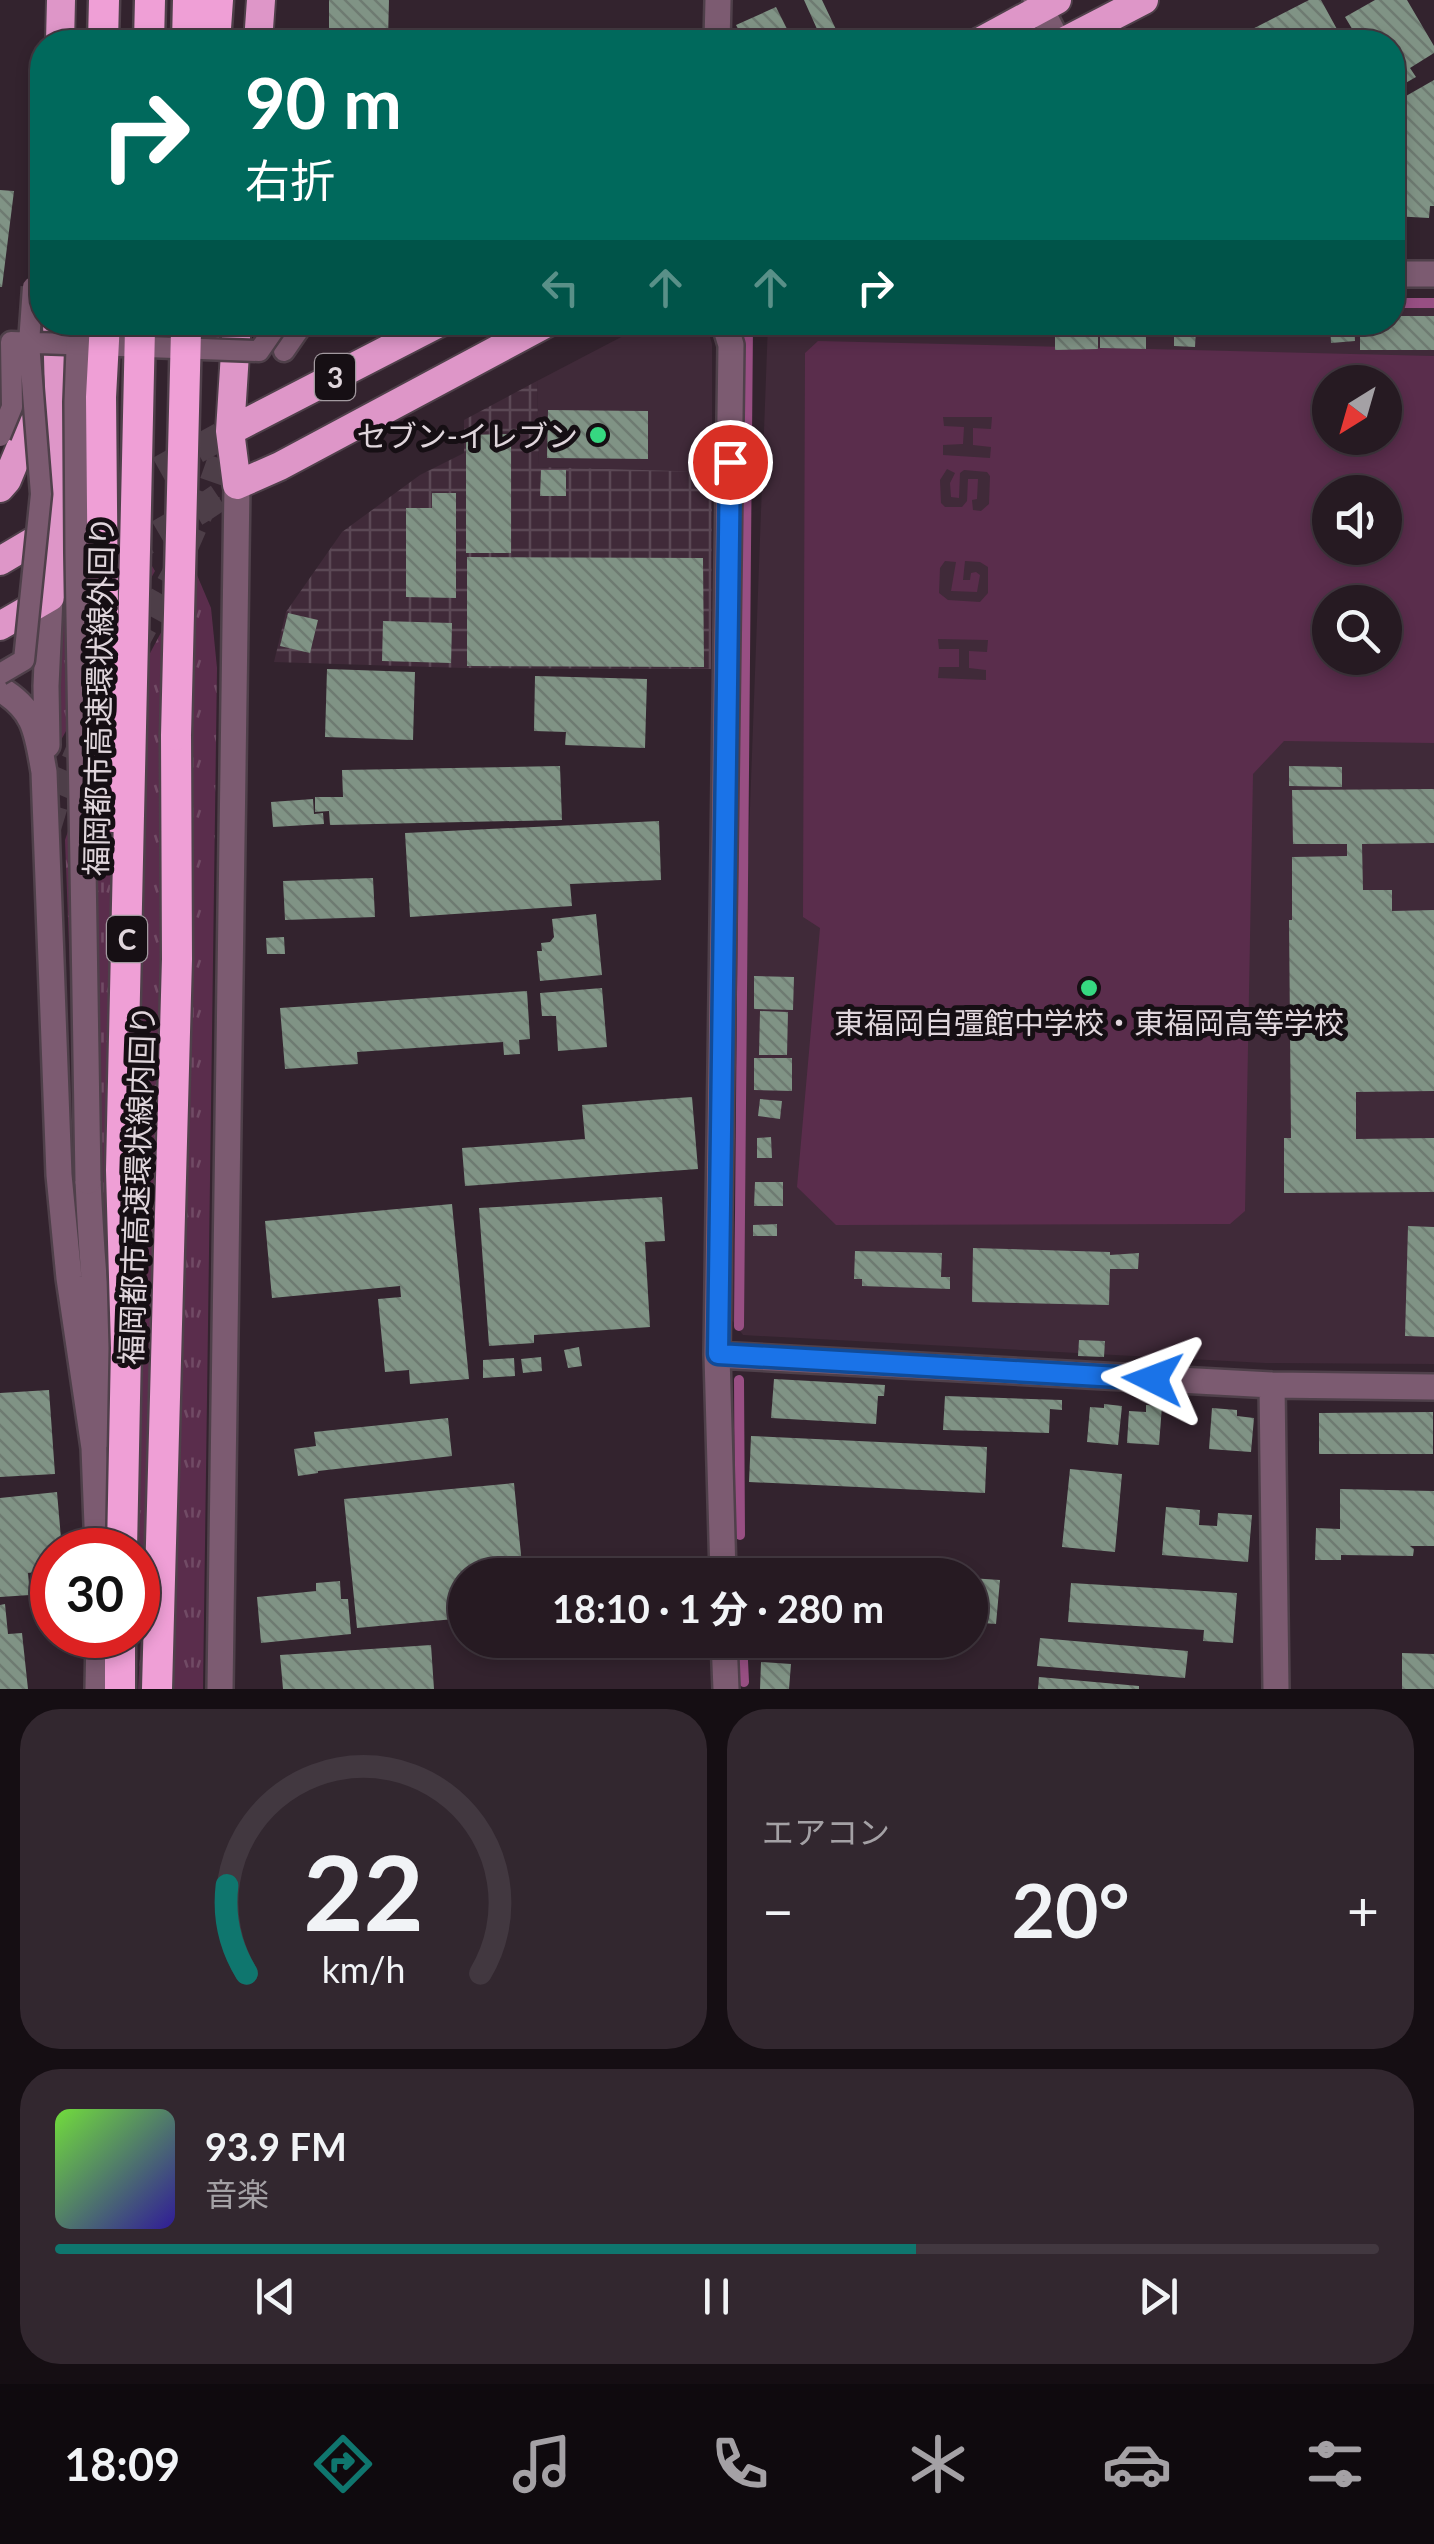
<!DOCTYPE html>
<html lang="ja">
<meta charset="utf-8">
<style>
body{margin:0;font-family:Lato,"Noto Sans JP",sans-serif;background:#32272f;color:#f1f3f6;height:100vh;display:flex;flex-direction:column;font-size:38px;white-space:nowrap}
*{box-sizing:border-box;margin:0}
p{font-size:32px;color:#a4a1a5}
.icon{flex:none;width:55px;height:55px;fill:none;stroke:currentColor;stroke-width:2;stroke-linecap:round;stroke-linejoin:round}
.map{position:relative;height:1689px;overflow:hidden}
.drawer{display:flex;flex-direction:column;gap:20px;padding:20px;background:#150e13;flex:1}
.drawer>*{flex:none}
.top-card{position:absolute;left:30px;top:30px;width:1375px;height:305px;border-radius:40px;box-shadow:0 5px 15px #0003,0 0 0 2px #423840;background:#00695c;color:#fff;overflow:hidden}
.needle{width:65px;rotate:217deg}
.tools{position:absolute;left:1312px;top:365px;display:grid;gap:20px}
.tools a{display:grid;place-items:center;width:90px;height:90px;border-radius:50%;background:#261a22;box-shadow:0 5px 15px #0003,0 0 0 2px #423840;font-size:50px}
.speed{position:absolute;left:30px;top:1528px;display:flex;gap:20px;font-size:50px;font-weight:700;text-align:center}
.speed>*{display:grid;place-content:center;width:130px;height:130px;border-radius:50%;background:#261a22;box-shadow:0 5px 15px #0003,0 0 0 2px #423840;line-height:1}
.speed .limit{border:15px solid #d22;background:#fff;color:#111}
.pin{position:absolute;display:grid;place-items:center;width:85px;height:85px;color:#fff;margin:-42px;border:5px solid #fff;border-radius:50%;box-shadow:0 2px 10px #0007}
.me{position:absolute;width:110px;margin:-55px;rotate:273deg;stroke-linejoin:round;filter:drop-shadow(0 0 8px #0008)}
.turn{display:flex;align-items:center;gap:35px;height:210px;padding:0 50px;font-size:45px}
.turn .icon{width:130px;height:130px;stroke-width:2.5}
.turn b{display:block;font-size:70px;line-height:85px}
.lanes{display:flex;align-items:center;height:95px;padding:0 50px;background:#0003;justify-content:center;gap:50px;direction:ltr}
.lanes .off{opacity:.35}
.big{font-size:75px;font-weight:700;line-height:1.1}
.drawer .card{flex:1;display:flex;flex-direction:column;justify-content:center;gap:15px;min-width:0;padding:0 35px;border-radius:40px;background:#32272f}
.drawer .dial{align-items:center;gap:0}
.dial svg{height:260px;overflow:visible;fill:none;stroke:#423840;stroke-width:7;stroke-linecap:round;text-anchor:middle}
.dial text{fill:#f1f3f6;stroke:none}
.song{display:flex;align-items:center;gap:30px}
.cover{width:120px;height:120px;border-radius:15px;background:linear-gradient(135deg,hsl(100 70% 55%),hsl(250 70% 35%))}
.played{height:10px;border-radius:5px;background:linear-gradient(90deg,#0f766e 65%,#423840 65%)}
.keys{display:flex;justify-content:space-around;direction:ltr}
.heat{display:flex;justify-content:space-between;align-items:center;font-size:55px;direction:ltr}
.drawer .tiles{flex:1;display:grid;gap:20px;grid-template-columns:1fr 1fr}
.card:last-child{grid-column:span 2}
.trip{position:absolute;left:448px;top:1558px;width:540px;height:100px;border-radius:50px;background:#261a22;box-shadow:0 5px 15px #0003,0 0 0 2px #423840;font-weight:700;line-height:100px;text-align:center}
.dock{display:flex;height:160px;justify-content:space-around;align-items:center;background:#0f0a0e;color:#a4a1a5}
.dock .icon{width:70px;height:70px}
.dock .current{color:#0f766e}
.dock b{font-size:45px;color:#f1f3f6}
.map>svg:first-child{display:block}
.built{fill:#402a39;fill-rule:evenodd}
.industrial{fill:url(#industrial-grid)}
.grass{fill:url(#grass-tufts)}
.garden{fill:#5a2d4c;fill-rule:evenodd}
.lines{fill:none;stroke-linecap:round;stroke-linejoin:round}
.stream{stroke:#984f83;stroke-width:10}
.building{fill:url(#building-back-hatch)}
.tertiary-tunnel{stroke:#4d3e48;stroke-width:25;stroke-dasharray:25 12;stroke-linecap:butt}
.trunk-tunnel{stroke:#4d3e48;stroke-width:28;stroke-dasharray:28 14;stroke-linecap:butt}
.pedestrian-casing{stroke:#4f404a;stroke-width:25}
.minor-casing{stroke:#4f404a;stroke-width:30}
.tertiary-casing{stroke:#4f404a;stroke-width:30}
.trunk-casing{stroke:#4f404a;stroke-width:32}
.motorway-casing{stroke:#4f404a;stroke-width:35}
.pedestrian{stroke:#7c5b71;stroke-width:20}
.minor{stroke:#7c5b71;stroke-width:25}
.tertiary{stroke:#7c5b71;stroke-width:25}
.trunk{stroke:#de96c8;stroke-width:28}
.motorway{stroke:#ef9fd6;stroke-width:30}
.pedestrian-bridge-casing{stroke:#4f404a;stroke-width:25;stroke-linecap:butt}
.tertiary-bridge-casing{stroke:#4f404a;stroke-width:30;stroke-linecap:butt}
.motorway-bridge-casing{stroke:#4f404a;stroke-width:35;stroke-linecap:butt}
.pedestrian-bridge{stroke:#7c5b71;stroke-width:20}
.tertiary-bridge{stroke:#7c5b71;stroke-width:25}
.motorway-bridge{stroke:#ef9fd6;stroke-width:30}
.route-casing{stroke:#114b97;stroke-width:25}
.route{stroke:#1a73e8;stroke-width:18}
.poi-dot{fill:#36d881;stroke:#160f14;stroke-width:4}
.labels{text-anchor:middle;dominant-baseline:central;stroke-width:10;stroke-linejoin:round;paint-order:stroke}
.shield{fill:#160f14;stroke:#a39aa0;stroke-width:2.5}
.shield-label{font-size:28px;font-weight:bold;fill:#e0d6dc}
.poi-label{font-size:30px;fill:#e0d6dc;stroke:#160f14;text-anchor:end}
.street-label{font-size:30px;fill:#e0d6dc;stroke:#160f14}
</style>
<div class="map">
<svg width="1434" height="1689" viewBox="0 0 1434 1689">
<defs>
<pattern id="industrial-grid" width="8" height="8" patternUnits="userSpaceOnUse" patternTransform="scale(2.5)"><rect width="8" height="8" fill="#402a39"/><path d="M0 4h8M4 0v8" fill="none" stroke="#5b4855"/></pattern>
<pattern id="grass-tufts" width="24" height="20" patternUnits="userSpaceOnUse" patternTransform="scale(2.5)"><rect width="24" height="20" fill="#5a2d4c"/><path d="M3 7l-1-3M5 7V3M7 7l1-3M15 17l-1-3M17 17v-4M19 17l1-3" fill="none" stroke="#714b65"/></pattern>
<pattern id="building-back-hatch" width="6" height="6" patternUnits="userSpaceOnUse" patternTransform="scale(2.5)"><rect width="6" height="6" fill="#809385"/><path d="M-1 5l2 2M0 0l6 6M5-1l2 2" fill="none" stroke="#6e7a71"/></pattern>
</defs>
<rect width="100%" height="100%" fill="#33232e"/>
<path class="built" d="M1393,301H1434V1364L1265,1363L743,1335L731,1319L768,323L1392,322ZM1330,382H1385V438H1330ZM1330,492H1385V548H1330ZM1330,602H1385V658H1330Z
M648,323H706L712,344V472L539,467L537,381Z"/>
<path class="industrial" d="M537,381L539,467L712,472L711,669L464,668L274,662L286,612L342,532L420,475L464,453V420Z"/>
<path class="grass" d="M152,566L155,571L61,740H57L58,677L62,615Z
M197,575L211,608L217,668L203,1689H138L143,1608L142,1557L113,1455L78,1181L65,840L91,764L189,580Z"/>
<path class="garden" d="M818,341L1434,356V743L1284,741L1253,774L1245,1211L1230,1224L836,1225L797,1187L820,928L803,917L805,353ZM1330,382H1385V438H1330ZM943,417H992L991,429L973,428V445L991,447L990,458L943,455V445L963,444L964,427L944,426ZM947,469L955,473L950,483L951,497L959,498L960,473L964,470L987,472L990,476L989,504L981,511L973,510L972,500L977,499L978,479H968L967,501L962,507H945L941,503L940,480ZM1330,492H1385V548H1330ZM945,561L956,562L951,591L977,592L980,575L976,572L971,573L970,580H963L965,561L980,562L988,567V593L980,602L948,600L939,593L940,568ZM1330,602H1385V658H1330ZM938,639L988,640L987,652L969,651V668L986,670V680L938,678L939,667H959V649H939Z"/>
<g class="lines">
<path class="stream" d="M1392,303H1434
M739,1326L748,326L745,322
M739,1380L740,1535
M742,1640L744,1682"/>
</g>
<path class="building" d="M329,0H389L388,39H329Z
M804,0H822L842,42H745L736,25L776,7L793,41L817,29Z
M1309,0H1321L1344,42H1227Z
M1375,0H1407L1434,46V53L1410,68L1416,77L1395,89L1392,84V42H1360L1345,17Z
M1434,80V206H1430L1429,218L1393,216L1392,104Z
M0,190L14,191L2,287H0Z
M1392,316H1434V350H1360V322H1392Z
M1330,322H1354L1355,341L1331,343Z
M1100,329L1146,330V349L1100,348Z
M1174,329L1196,330L1195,347L1174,346Z
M1098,334V349L1055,350V335Z
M548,410L648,411V459L547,458Z
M511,434V553H466V435Z
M541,470H566V496H540Z
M432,493H456V598L406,597V508H432Z
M467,557L703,558L704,667L467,666Z
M288,613L318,620L310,653L280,646Z
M383,621L452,623L451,663L382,661Z
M327,669L415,672L413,740L325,737Z
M535,676L647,679L645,748L565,745L566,732L534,731Z
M560,766L562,820L330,825L329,811L315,812V797H343L342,770Z
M1289,766L1342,767V787L1289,786Z
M1434,789V843L1362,844L1363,890H1392V911L1434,910V1091L1356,1092V1139L1434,1138V1192L1284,1193V1138H1291L1289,920H1292V857L1347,856V844H1293L1292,790Z
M313,799L314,814L323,813L324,824L273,827L271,802Z
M659,821L661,880L570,884L572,906L410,917L405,833Z
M373,878L375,917L285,920L283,881Z
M596,914L602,975L540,981L537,951H542L541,943L550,942L554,937L552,919Z
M284,937L285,954H267L266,938Z
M754,976L794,977L793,1010L754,1009Z
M602,988L607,1047L558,1051L556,1016H542L540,993Z
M527,991L530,1039L519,1040L520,1054L504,1055L503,1042L357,1052L358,1064L285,1069L280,1008Z
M760,1011L788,1012L787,1055H759Z
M754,1058H792V1091L754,1090Z
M692,1097L698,1169L465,1186L462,1148L585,1139L582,1105Z
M760,1099L782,1101L780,1119L758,1116Z
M771,1137L772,1158H757V1138Z
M755,1182H783V1206H754Z
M662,1197L665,1241L645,1242L650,1327L534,1335V1343L489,1346L479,1208Z
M452,1204L469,1379L410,1384L409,1370L385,1372L378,1299L401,1297L400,1286L272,1298L265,1221Z
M777,1224V1236H753V1225Z
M1408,1226L1434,1227V1337L1405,1336Z
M973,1248L1110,1252V1255L1139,1253L1138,1269H1110L1109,1305L972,1302Z
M855,1251L942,1253L941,1277H950V1289L862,1286V1279H854Z
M1079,1340L1105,1341L1104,1357L1078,1356Z
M579,1347L582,1366L568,1368L564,1350Z
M541,1357L542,1371L523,1373L521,1359Z
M514,1358L515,1376L483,1378V1360Z
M774,1379L885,1385L884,1396H878L876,1424L771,1418Z
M49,1390L55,1474L0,1477V1393Z
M945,1396L1062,1400V1410L1050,1409L1049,1433L943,1430Z
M1104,1404L1122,1406L1118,1445L1087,1442L1090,1407L1104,1408Z
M1146,1405L1162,1406L1159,1445L1127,1443L1129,1411L1146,1412Z
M1212,1408L1237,1410V1416L1254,1418L1251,1452L1209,1449Z
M1433,1412V1454H1319V1413Z
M448,1418L452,1456L318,1471V1473L298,1476L294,1449L316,1446L314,1432Z
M751,1436L987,1447L985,1493L749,1482Z
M1070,1469L1122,1474L1115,1552L1062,1547Z
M514,1483L523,1575H465V1618L357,1628L344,1499Z
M1340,1489L1434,1491V1546H1410L1414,1549L1413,1556L1341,1555V1560H1315L1316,1528L1340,1529Z
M57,1492L62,1550H52V1570L28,1573L30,1595L0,1597V1498Z
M1166,1507L1200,1510L1199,1525L1217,1526L1218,1513L1252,1515L1248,1562L1162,1555Z
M809,1565L899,1572L898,1575H808Z
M970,1578L1000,1580L996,1624L970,1622Z
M340,1581L341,1599H348L351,1634L261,1643L257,1597L316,1591V1583Z
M1071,1583L1237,1593L1233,1643L1203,1641L1204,1630L1068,1622Z
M5,1604L8,1634L22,1633L28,1689H0V1605Z
M1040,1638L1188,1651L1185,1678L1037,1666Z
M431,1645L434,1689H283L280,1655Z
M1402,1653L1434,1654V1689H1402Z
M761,1662L791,1664L789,1689H760Z
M1039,1677L1139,1686V1689H1038Z"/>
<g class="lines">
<path class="tertiary-tunnel" d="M133,649L173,576L203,508L230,431
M48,830L58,797L82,741"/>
<path class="trunk-tunnel" d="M86,511L230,431
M50,597L203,508L237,485"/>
<defs>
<path id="pedestrian" d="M284,351L304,322"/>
<path id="minor" d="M1036,0L1058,42
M717,42L718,0
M1392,274H1434
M717,1355L1272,1385L1434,1387
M1272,1385L1276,1689
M723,1575L717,1355L731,345L724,322
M724,1640L726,1689"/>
<path id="tertiary" d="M0,689C36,710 37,733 44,772L59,1175L69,1278L94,1448L98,1550
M47,745L46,686L50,597
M88,1181C92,1269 99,1355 117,1440
M98,1689L99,1635
M220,1689L237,485"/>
<path id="trunk" d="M60,42L61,0
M258,42L261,0
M979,42L1057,0
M1063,42L1144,0
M237,322L230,431L237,485L280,466L549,322
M230,431L441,322
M0,488L7,480L39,403
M0,561L54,529
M0,626L50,597L59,393L57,322"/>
<path id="motorway" d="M103,42L104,0
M149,42L150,0
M187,42L188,0
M215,42L218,0
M205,332L206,322
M120,1689V1635
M157,1689L177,959L176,735"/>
</defs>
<use href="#pedestrian" class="pedestrian-casing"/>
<use href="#minor" class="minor-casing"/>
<use href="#tertiary" class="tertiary-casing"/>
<use href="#trunk" class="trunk-casing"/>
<use href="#motorway" class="motorway-casing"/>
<use href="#pedestrian" class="pedestrian"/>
<use href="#minor" class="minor"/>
<use href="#tertiary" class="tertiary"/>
<use href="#trunk" class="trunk"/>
<use href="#motorway" class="motorway"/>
<defs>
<path id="pedestrian-bridge" d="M0,436L12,407L11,342L259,351L279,322
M0,674L24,660L41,494L29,343L33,287"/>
<path id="tertiary-bridge" d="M80,322L77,402L78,553L88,1181"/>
<path id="motorway-bridge" d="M105,322L101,397L104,721L113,817
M176,735L186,330
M122,1550L126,1348L121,1170L140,328"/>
</defs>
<use href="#pedestrian-bridge" class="pedestrian-bridge-casing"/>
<use href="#tertiary-bridge" class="tertiary-bridge-casing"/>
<use href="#motorway-bridge" class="motorway-bridge-casing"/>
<use href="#pedestrian-bridge" class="pedestrian-bridge"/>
<use href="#tertiary-bridge" class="tertiary-bridge"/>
<use href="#motorway-bridge" class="motorway-bridge"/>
</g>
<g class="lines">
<defs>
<path id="route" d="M730,462L718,1354L1153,1379"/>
</defs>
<use href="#route" class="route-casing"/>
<use href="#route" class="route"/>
</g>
<g class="poi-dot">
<circle cx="598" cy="435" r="10"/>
<circle cx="1089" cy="988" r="10"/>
</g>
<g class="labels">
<g class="shield">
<rect x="315" y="354" width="40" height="46" rx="8"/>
<rect x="107" y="916" width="40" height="46" rx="8"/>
</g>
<g class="shield-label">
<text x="335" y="377">3</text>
<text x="127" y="939">C</text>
</g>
<g class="poi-label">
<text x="578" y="435">セブン-イレブン</text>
<text x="1089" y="1022" text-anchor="middle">東福岡自彊館中学校・東福岡高等学校</text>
</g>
<g class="street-label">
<text transform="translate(98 696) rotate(-89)">福岡都市高速環状線外回り</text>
<text transform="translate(136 1185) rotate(-88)">福岡都市高速環状線内回り</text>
</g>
</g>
</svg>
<div class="tools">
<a><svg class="needle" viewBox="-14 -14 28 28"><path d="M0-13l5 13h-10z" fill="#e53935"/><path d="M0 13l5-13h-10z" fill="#a4a1a5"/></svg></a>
<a><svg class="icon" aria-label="sound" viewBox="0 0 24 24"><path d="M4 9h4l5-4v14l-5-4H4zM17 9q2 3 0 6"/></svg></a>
<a><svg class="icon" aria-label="search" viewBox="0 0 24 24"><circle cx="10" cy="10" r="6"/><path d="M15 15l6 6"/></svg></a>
</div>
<div class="speed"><div class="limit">30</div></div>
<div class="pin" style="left:730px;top:462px;background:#d93025"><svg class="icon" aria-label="arrive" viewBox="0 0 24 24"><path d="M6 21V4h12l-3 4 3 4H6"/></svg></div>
<svg class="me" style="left:1153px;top:1379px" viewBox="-20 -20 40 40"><path d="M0-17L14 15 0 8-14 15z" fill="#1a73e8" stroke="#fff" stroke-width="4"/></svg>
<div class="trip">18:10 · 1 分 · 280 m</div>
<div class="top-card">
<div class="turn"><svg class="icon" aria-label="right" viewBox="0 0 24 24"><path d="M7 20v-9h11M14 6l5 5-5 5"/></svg><div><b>90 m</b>右折</div></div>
<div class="lanes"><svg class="icon off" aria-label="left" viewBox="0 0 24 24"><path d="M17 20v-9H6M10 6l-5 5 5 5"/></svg><svg class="icon off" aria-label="ahead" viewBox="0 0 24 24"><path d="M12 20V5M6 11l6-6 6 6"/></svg><svg class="icon off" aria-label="ahead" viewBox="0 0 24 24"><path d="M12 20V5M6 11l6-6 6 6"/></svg><svg class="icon" aria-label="right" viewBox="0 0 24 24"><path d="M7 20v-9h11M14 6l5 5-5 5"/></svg></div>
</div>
</div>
<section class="drawer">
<div class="tiles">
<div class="card dial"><svg viewBox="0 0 100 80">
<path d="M14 69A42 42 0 1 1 86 69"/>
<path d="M14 69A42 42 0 0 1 8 42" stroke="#0f766e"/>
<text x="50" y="56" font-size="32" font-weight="700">22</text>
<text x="50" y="72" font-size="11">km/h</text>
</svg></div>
<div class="card"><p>エアコン</p>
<div class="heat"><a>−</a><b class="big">20°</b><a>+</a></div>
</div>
<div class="card">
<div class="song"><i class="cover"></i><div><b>93.9 FM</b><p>音楽</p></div></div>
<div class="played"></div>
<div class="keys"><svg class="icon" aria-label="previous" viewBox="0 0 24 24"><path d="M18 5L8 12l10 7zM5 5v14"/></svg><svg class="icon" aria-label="pause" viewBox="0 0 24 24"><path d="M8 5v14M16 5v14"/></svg><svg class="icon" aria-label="next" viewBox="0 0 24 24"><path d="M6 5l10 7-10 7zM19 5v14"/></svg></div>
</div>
</div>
</section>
<nav class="dock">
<b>18:09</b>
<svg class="icon current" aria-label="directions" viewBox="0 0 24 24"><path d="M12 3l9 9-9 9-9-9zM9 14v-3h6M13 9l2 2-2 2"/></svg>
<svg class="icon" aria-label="music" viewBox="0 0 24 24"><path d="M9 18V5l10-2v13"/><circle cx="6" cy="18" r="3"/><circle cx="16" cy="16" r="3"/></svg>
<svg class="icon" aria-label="phone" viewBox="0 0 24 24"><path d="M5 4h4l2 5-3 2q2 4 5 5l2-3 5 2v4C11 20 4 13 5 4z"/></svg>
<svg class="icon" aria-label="climate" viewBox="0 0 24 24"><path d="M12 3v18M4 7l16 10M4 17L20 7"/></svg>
<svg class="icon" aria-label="car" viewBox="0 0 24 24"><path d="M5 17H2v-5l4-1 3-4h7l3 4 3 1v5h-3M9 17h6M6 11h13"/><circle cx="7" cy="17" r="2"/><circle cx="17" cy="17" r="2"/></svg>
<svg class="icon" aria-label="filters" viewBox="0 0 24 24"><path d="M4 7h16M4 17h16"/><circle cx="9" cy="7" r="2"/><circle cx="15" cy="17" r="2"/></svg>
</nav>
